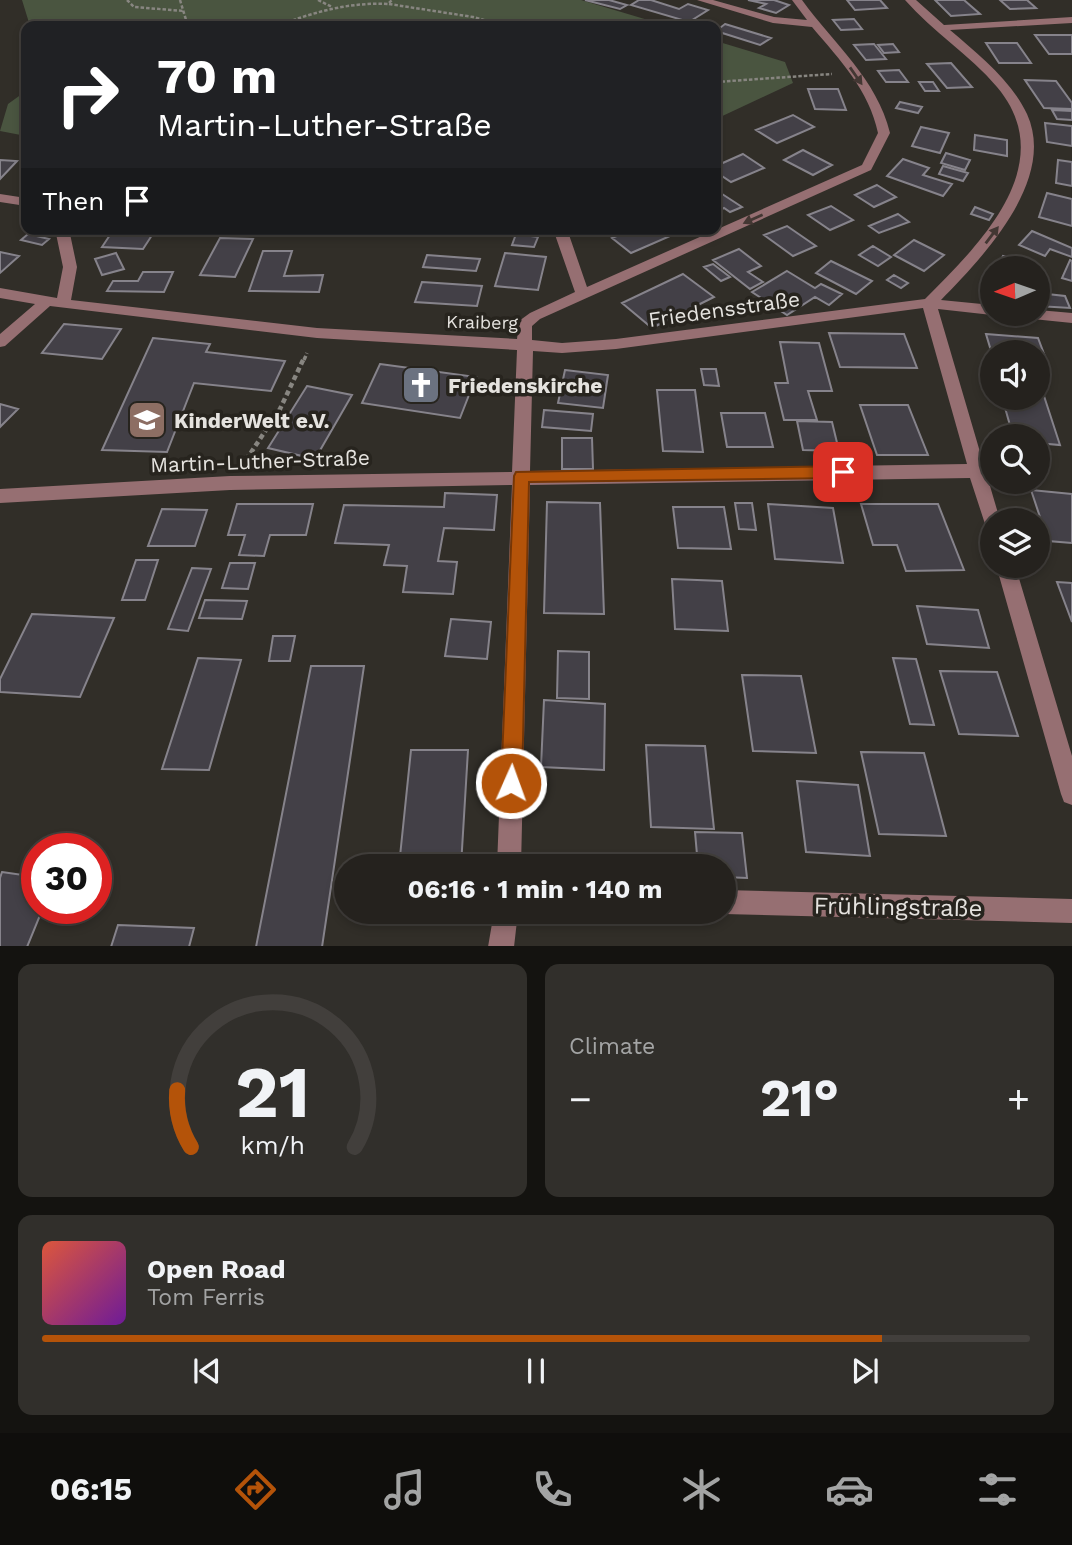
<!DOCTYPE html>
<meta charset="utf-8">
<style>
body{margin:0;font-family:"Work Sans",sans-serif;background:#312f2b;color:#f1f3f6;height:100vh;display:flex;flex-direction:column;font-size:26px;white-space:nowrap}
*{box-sizing:border-box;margin:0}
p{font-size:23px;color:#a3a4a4}
.icon{flex:none;width:38px;height:38px;fill:none;stroke:currentColor;stroke-width:2;stroke-linecap:round;stroke-linejoin:round}
.map{position:relative;height:946px;overflow:hidden}
.side{display:flex;flex-direction:column;gap:18px;padding:18px;background:#141310;flex:1}
.side>*{flex:none}
.hud{position:absolute;left:21px;top:21px;width:700px;height:214px;border-radius:14px;box-shadow:0 4px 10px #0003,0 0 0 2px #423f3c;background:#202124;color:#fff;overflow:hidden}
.needle{width:46px;rotate:268deg}
.buttons{position:absolute;left:980px;top:256px;display:grid;gap:14px}
.buttons a{display:grid;place-items:center;width:70px;height:70px;border-radius:50%;background:#25221e;box-shadow:0 4px 10px #0003,0 0 0 2px #423f3c;font-size:35px}
.speed{position:absolute;left:21px;top:833px;display:flex;gap:14px;font-size:35px;font-weight:700;text-align:center}
.speed>*{display:grid;place-content:center;width:91px;height:91px;border-radius:50%;background:#25221e;box-shadow:0 4px 10px #0003,0 0 0 2px #423f3c;line-height:1}
.speed .limit{border:10px solid #d22;background:#fff;color:#111}
.pin{position:absolute;display:grid;place-items:center;width:60px;height:60px;color:#fff;margin:-30px;border-radius:14px;box-shadow:0 4px 10px #0006}
.me{position:absolute;width:77px;margin:-38px;rotate:2deg;stroke-linejoin:round;filter:drop-shadow(0 0 5px #0008)}
.turn{display:flex;align-items:center;gap:24px;height:147px;padding:0 21px;font-size:32px}
.turn .icon{width:91px;height:91px;stroke-width:2.5}
.turn b{display:block;font-size:49px;line-height:60px}
.then{display:flex;align-items:center;height:66px;padding:0 21px;background:#0003;gap:14px;font-size:26px}
.big{font-size:52px;font-weight:700;line-height:1.1}
.side .widget{flex:1;display:flex;flex-direction:column;justify-content:center;gap:10px;min-width:0;padding:0 24px;border-radius:14px;background:#312f2b}
.side .dial{align-items:center;gap:0}
.dial svg{height:182px;overflow:visible;fill:none;stroke:#423f3c;stroke-width:7;stroke-linecap:round;text-anchor:middle}
.dial text{fill:#f1f3f6;stroke:none}
.song{display:flex;align-items:center;gap:21px}
.cover{width:84px;height:84px;border-radius:10px;background:linear-gradient(135deg,hsl(10 70% 55%),hsl(280 70% 35%))}
.played{height:7px;border-radius:4px;background:linear-gradient(90deg,#b45309 85%,#423f3c 85%)}
.keys{display:flex;justify-content:space-around;direction:ltr}
.heat{display:flex;justify-content:space-between;align-items:center;font-size:38px;direction:ltr}
.side .tiles{flex:1;display:grid;gap:18px;grid-template-columns:1fr 1fr}
.widget:last-child{grid-column:span 2}
.trip{position:absolute;left:334px;top:854px;width:402px;height:70px;border-radius:35px;background:#25221e;box-shadow:0 4px 10px #0003,0 0 0 2px #423f3c;font-weight:700;line-height:70px;text-align:center}
.dock{display:flex;height:112px;justify-content:space-around;align-items:center;background:#0f0e0c;color:#a3a4a4}
.dock .icon{width:49px;height:49px}
.dock .selected{color:#b45309}
.dock b{font-size:32px;color:#f1f3f6}
.map>svg:first-child{display:block}
.green{fill:#4a5540}
.building{fill:#434047;stroke:#86838b;stroke-width:2}
.lines{fill:none;stroke-linecap:round;stroke-linejoin:round}
.path-far2{stroke:#888681;stroke-width:2.5;stroke-dasharray:3.5 2;stroke-linecap:butt}
.path-far1{stroke:#888681;stroke-width:3.5;stroke-dasharray:4.5 2.5;stroke-linecap:butt}
.path{stroke:#888681;stroke-width:4.5;stroke-dasharray:5 3.5;stroke-linecap:butt}
.minor{fill:#966f72;fill-rule:evenodd}
.oneway{fill:#433733}
.route{fill:#b45309;stroke:#753606;stroke-width:2}
.labels{text-anchor:middle;dominant-baseline:central;stroke-width:7;stroke-linejoin:round;paint-order:stroke}
.far-street-label{font-size:18px;fill:#e5e3df;stroke:#27241e}
.street-label{font-size:21px;fill:#e5e3df;stroke:#27241e}
.poi-label{font-size:21px;font-weight:bold;fill:#e5e3df;stroke:#27241e;text-anchor:start}
.near-street-label{font-size:24px;fill:#e5e3df;stroke:#27241e}
</style>
<div class="map">
<svg width="1072" height="947" viewBox="0 0 1072 947">
<rect width="100%" height="100%" fill="#312e28"/>
<path class="green" d="M22,0H581L668,26H30Z
M716,41L785,62L793,83L716,119Z
M26,91V136L0,131L8,104Z"/>
<path class="building" d="M585,0H609L627,5L620,9Z
M639,0H651L679,9L688,4L708,10L689,22L631,5Z
M748,0H774L789,5L776,13L759,8L766,4Z
M847,0H880L887,8L855,10Z
M935,0H964L980,14L951,16Z
M1000,0H1027L1036,8L1010,9Z
M854,19L862,29L841,30L833,20Z
M725,24L771,38L760,45L716,31Z
M1035,35H1072V54H1049Z
M986,43H1017L1031,63H999Z
M874,44L886,59L866,60L854,45Z
M893,44L899,52L884,53L878,45Z
M951,63L972,87L947,88L927,64Z
M899,70L908,82H886L878,71Z
M1025,80L1056,81L1072,103V109L1044,108Z
M919,82H933L939,91H925Z
M808,89H838L846,110L815,109Z
M900,102L922,107L918,113L896,108Z
M1052,110L1072,111V120L1057,119Z
M793,115L814,127L777,143L756,130Z
M1045,123L1072,126V146L1047,142Z
M921,127L949,133L940,153L912,146Z
M975,135L1007,140V156L974,150Z
M803,150L832,165L813,175L784,160Z
M946,153L970,160L965,170L941,163Z
M743,154L764,168L731,182L716,172V166Z
M903,159L929,168L923,175L952,184L943,196L887,176Z
M0,160L17,161L0,179Z
M1058,160L1072,162V186L1056,183Z
M943,166L968,173L963,181L939,174Z
M877,185L896,197L874,207L855,195Z
M716,190L742,207L730,212L724,208L716,212Z
M1047,193L1072,199V226L1039,217Z
M831,206L853,220L830,230L808,215Z
M975,207L993,214L989,220L971,214Z
M898,214L909,222L879,233L869,226Z
M787,226L816,246L793,256L764,235Z
M114,229H156L143,249L102,247Z
M633,229H682L684,230L631,253L612,238Z
M1032,231L1072,248V257L1050,249L1045,256L1019,245Z
M28,234L49,239L42,245L21,240Z
M516,234L538,237L534,247L512,245Z
M220,238L253,239L235,277L200,275Z
M914,240L944,255L924,271L894,255Z
M873,246L891,257L878,266L859,255Z
M739,249L761,266L748,272L763,282L750,289L713,260Z
M263,251H292L284,276L323,275L319,292L249,291Z
M0,252L19,256L0,273Z
M116,253L124,269L102,275L95,259Z
M505,253L546,257L538,290L495,286Z
M427,255L480,259L476,271L423,267Z
M1003,256L1034,266L997,268Z
M1070,260L1072,261V281L1062,278Z
M831,261L872,281L856,294L816,273Z
M713,264L730,277L721,281L704,267Z
M787,271L815,288L821,284L842,294L829,305L815,297L787,315L752,292Z
M143,272H173L164,292L107,291L113,281H138Z
M683,274L714,297L652,328L622,303Z
M894,275L908,283L901,288L887,280Z
M422,282L482,286L477,306L415,302Z
M1038,293L1065,296L1070,308L1038,306Z
M64,324L121,329L102,359L42,353Z
M829,333L904,334L917,368L840,367Z
M986,334L1038,338L1049,367L1038,366V352H992V354Z
M153,338L210,344L206,352L285,361L271,391L194,383L167,452L102,450Z
M780,342L819,343L832,391H808L817,420H784L775,383H788Z
M380,364L476,377L460,418L362,403Z
M701,369H716L719,386L704,385Z
M565,370L608,375L603,408L558,403Z
M307,386L352,395L315,459L268,448Z
M657,390H695L703,452L663,451Z
M1038,393H1043L1060,445L1038,443V436H1013L1002,397H1038Z
M0,404L18,409L0,427Z
M860,405H908L928,455H877Z
M544,410L593,414L591,431L542,427Z
M721,413H765L773,447H727Z
M797,421L832,422L839,451L803,450Z
M562,438H592L593,469H562Z
M1031,490L1072,494V543L1048,541Z
M445,493L497,495L494,530L444,528L438,561L457,562L453,594L403,592L407,566L384,565L389,545L335,543L344,505L444,507Z
M547,502L600,503L604,614L544,613Z
M735,503H752L756,530L739,529Z
M237,504H313L306,535H270L264,556L239,555L245,535H228Z
M768,504L833,508L843,563L775,559Z
M861,504H938L964,570L906,571L897,545H873Z
M673,507H724L731,549L678,548Z
M162,509L207,510L195,546H148Z
M136,560H158L145,600H122Z
M230,563H255L248,589L222,588Z
M192,568L211,569L188,631L168,629Z
M672,579L722,581L728,631L675,629Z
M1057,582L1072,583V622Z
M205,600L247,601L242,619L199,618Z
M917,606L978,610L989,648L927,644Z
M32,614L114,618L80,697L0,692V679Z
M451,619L491,622L487,659L445,656Z
M273,636H295L290,661H269Z
M558,651L589,652V699L557,698Z
M198,658L241,660L209,770L162,769Z
M893,658L916,659L934,725L910,724Z
M311,666H364L322,947H256Z
M940,671L997,672L1018,736L959,734Z
M742,675L801,676L816,753L753,751Z
M544,700L605,704L604,770L541,767Z
M646,745L705,746L714,829L651,827Z
M411,750H468L461,866H399Z
M861,752L924,753L946,836L879,834Z
M797,781L858,785L870,856L806,852Z
M695,832L742,833L747,878L724,877V866H698Z
M2,872L37,877V908H43L27,947H0V878Z
M118,925L194,928L189,947H111Z"/>
<g class="lines">
<path class="path-far2" d="M127,0L134,7L184,11
M180,0L187,23L191,26
M318,0L332,7
M389,4L473,17L505,26
M277,26C314,12 349,2 388,4L392,0
M716,82L832,74"/>
<path class="path-far1" d="M304,360L307,353"/>
<path class="path" d="M246,460L280,409L304,358"/>
<path class="minor" d="M697,0H713L774,17L807,20L792,0H802C834,44 877,79 890,133L871,170L540,319L532,326V340L562,343L616,339L925,299C979,245 1062,164 997,87C969,54 933,32 905,0H916L944,25L1072,17V23L950,30C978,54 1011,80 1027,114C1057,180 983,257 941,300L992,305V313H997L992,315L938,309L1000,520H992V529L986,527L970,478L530,485L521,866H497L512,485L230,490L0,503V489L230,476L512,472L517,350L317,338L50,306L5,346L0,347V334L35,304L0,298V288L57,298L63,267L55,229H69L77,267L71,300L317,328L517,339L519,321L530,313L575,292L553,229H567L587,287L862,165L878,133C869,90 840,60 812,27L773,23ZM923,308L967,464L530,471L533,351L562,353L616,349Z
M0,194L26,198V206L0,202Z
M1038,310L1072,313V323L1023,318L1016,313H1038Z
M996,565H1015L1072,756V805L1064,802L1061,794Z
M724,890L1072,899V923L724,914L718,912H724Z
M494,912H518L514,947H488Z"/>
</g>
<defs><path id="oneway-solid" d="M-6-.8H1V-3.2L6.5 0L1 3.2V.8H-6Z" transform="scale(1.75)"/></defs>
<g class="oneway">
<use href="#oneway-solid" transform="translate(856 76) rotate(55)"/>
<use href="#oneway-solid" transform="translate(753 219) rotate(156)"/>
<use href="#oneway-solid" transform="translate(992 235) rotate(-53)"/>
</g>
<path class="route" d="M843,466L851,472L843,478L529,482L522,783L519,790L511,793L504,790L501,783L514,476L516,472Z"/>
<defs>
<symbol id="church-square" viewBox="-11 -11 22 22"><rect x="-9" y="-9" width="18" height="18" rx="4" fill="#6b7280" stroke="#27241e"/><path d="M-1.2-6h2.4v3.5h3.3v2.4h-3.3V6h-2.4V-.1h-3.3v-2.4h3.3Z" fill="#fff"/></symbol>
<symbol id="school-square" viewBox="-11 -11 22 22"><rect x="-9" y="-9" width="18" height="18" rx="4" fill="#8d6e63" stroke="#27241e"/><path d="M0-5L7-2L0 1L-7-2ZM-4 1L0 2.5L4 1V4Q0 6-4 4Z" fill="#fff"/></symbol>
</defs>
<g fill-rule="evenodd">
<use href="#church-square" x="399" y="363" width="44" height="44"/>
<use href="#school-square" x="125" y="398" width="44" height="44"/>
</g>
<g class="labels">
<g class="far-street-label">
<text transform="translate(482 322) rotate(1)">Kraiberg</text>
</g>
<g class="street-label">
<text transform="translate(724 309) rotate(-8)">Friedensstraße</text>
<text transform="translate(260 461) rotate(-2)">Martin-Luther-Straße</text>
</g>
<g class="poi-label">
<text x="448" y="385">Friedenskirche</text>
<text x="174" y="420">KinderWelt e.V.</text>
</g>
<g class="near-street-label">
<text transform="translate(898 907) rotate(1)">Frühlingstraße</text>
</g>
</g>
</svg>
<div class="buttons">
<a><svg class="needle" viewBox="-14 -14 28 28"><path d="M0-13l5 13h-10z" fill="#e53935"/><path d="M0 13l5-13h-10z" fill="#a3a4a4"/></svg></a>
<a><svg class="icon" aria-label="sound" viewBox="0 0 24 24"><path d="M4 9h4l5-4v14l-5-4H4zM17 9q2 3 0 6"/></svg></a>
<a><svg class="icon" aria-label="search" viewBox="0 0 24 24"><circle cx="10" cy="10" r="6"/><path d="M15 15l6 6"/></svg></a>
<a><svg class="icon" aria-label="layers" viewBox="0 0 24 24"><path d="M12 4l9 5-9 5-9-5zM3 14l9 5 9-5"/></svg></a>
</div>
<div class="speed"><div class="limit">30</div></div>
<div class="pin" style="left:843px;top:472px;background:#d93025"><svg class="icon" aria-label="arrive" viewBox="0 0 24 24"><path d="M6 21V4h12l-3 4 3 4H6"/></svg></div>
<svg class="me" style="left:511px;top:783px" viewBox="-20 -20 40 40"><circle r="17" fill="#b45309" stroke="#fff" stroke-width="3"/><path d="M0-11L8 9 0 5-8 9z" fill="#fff"/></svg>
<div class="trip">06:16 · 1 min · 140 m</div>
<div class="hud">
<div class="turn"><svg class="icon" aria-label="right" viewBox="0 0 24 24"><path d="M7 20v-9h11M14 6l5 5-5 5"/></svg><div><b>70 m</b>Martin-Luther-Straße</div></div>
<div class="then">Then<svg class="icon" aria-label="arrive" viewBox="0 0 24 24"><path d="M6 21V4h12l-3 4 3 4H6"/></svg></div>
</div>
</div>
<section class="side">
<div class="tiles">
<div class="widget dial"><svg viewBox="0 0 100 80">
<path d="M14 69A42 42 0 1 1 86 69"/>
<path d="M14 69A42 42 0 0 1 8 44" stroke="#b45309"/>
<text x="50" y="56" font-size="32" font-weight="700">21</text>
<text x="50" y="72" font-size="11">km/h</text>
</svg></div>
<div class="widget"><p>Climate</p>
<div class="heat"><a>−</a><b class="big">21°</b><a>+</a></div>
</div>
<div class="widget">
<div class="song"><i class="cover"></i><div><b>Open Road</b><p>Tom Ferris</p></div></div>
<div class="played"></div>
<div class="keys"><svg class="icon" aria-label="previous" viewBox="0 0 24 24"><path d="M18 5L8 12l10 7zM5 5v14"/></svg><svg class="icon" aria-label="pause" viewBox="0 0 24 24"><path d="M8 5v14M16 5v14"/></svg><svg class="icon" aria-label="next" viewBox="0 0 24 24"><path d="M6 5l10 7-10 7zM19 5v14"/></svg></div>
</div>
</div>
</section>
<nav class="dock">
<b>06:15</b>
<svg class="icon selected" aria-label="directions" viewBox="0 0 24 24"><path d="M12 3l9 9-9 9-9-9zM9 14v-3h6M13 9l2 2-2 2"/></svg>
<svg class="icon" aria-label="music" viewBox="0 0 24 24"><path d="M9 18V5l10-2v13"/><circle cx="6" cy="18" r="3"/><circle cx="16" cy="16" r="3"/></svg>
<svg class="icon" aria-label="phone" viewBox="0 0 24 24"><path d="M5 4h4l2 5-3 2q2 4 5 5l2-3 5 2v4C11 20 4 13 5 4z"/></svg>
<svg class="icon" aria-label="climate" viewBox="0 0 24 24"><path d="M12 3v18M4 7l16 10M4 17L20 7"/></svg>
<svg class="icon" aria-label="car" viewBox="0 0 24 24"><path d="M5 17H2v-5l4-1 3-4h7l3 4 3 1v5h-3M9 17h6M6 11h13"/><circle cx="7" cy="17" r="2"/><circle cx="17" cy="17" r="2"/></svg>
<svg class="icon" aria-label="filters" viewBox="0 0 24 24"><path d="M4 7h16M4 17h16"/><circle cx="9" cy="7" r="2"/><circle cx="15" cy="17" r="2"/></svg>
</nav>
